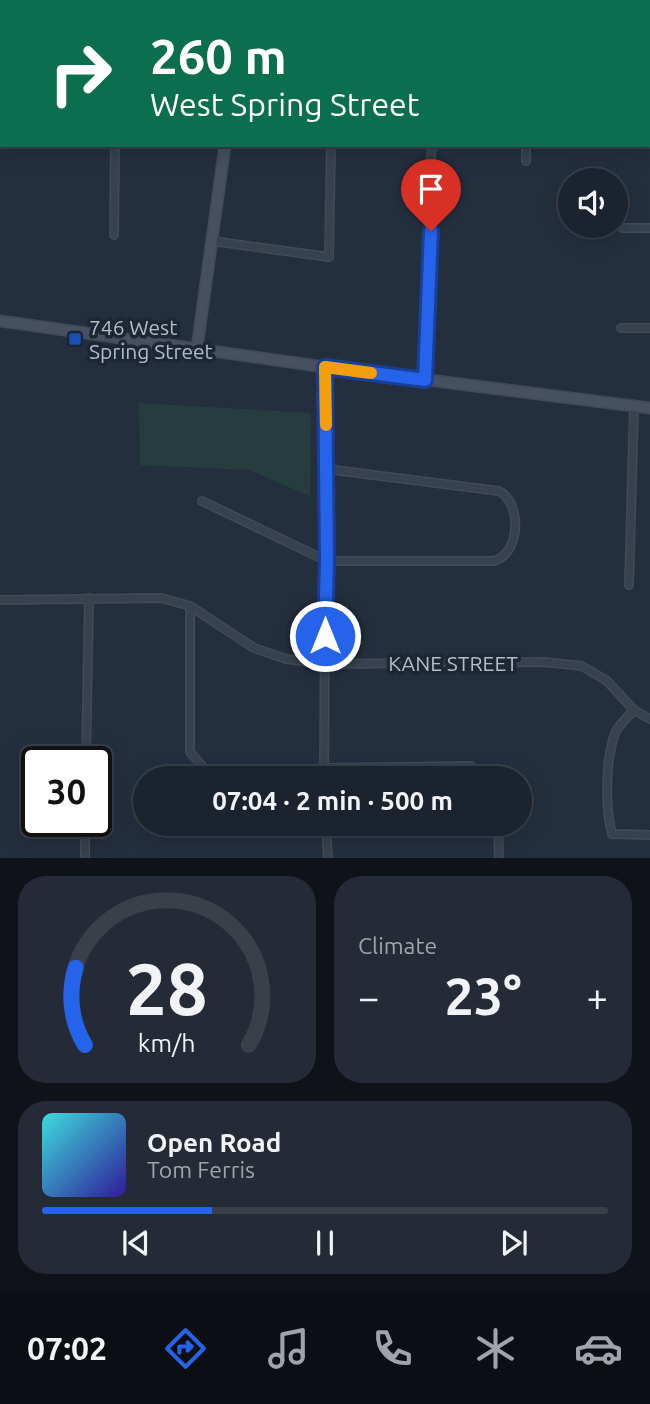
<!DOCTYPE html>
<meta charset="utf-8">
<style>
body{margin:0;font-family:Ubuntu,sans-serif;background:#242b36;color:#f1f3f6;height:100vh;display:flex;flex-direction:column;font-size:26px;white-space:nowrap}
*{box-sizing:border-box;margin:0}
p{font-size:23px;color:#a0a4aa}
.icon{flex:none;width:38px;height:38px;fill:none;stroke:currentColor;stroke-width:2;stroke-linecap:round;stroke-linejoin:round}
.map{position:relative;height:858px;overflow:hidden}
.panel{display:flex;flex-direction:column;gap:18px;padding:18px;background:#0f1319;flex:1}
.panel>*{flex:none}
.guide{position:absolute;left:0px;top:0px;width:651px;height:147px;box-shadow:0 4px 18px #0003,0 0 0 2px #39404a;background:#0b6e4f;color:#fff;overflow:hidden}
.tools{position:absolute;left:558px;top:168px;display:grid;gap:14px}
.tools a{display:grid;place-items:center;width:70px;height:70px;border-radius:50%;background:#1b232e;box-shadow:0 4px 18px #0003,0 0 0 2px #39404a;font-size:35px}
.speed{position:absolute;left:21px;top:746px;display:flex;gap:14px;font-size:35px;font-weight:700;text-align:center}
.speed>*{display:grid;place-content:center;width:91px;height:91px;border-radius:50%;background:#1b232e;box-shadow:0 4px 18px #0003,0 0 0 2px #39404a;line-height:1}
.speed .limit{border:4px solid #111;border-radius:10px;background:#fff;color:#111}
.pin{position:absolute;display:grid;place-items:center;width:60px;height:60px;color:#fff;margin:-72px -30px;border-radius:50% 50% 50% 0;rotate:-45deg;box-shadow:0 0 7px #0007}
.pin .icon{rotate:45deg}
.me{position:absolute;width:77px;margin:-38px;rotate:0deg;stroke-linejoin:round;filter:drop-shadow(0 0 5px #0008)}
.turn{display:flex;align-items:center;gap:24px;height:147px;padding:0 35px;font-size:32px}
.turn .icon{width:91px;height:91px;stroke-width:2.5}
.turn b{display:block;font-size:49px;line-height:60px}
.big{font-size:52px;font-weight:700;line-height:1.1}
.panel .card{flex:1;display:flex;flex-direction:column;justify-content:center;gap:10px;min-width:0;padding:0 24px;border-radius:28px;background:#242b36}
.panel .dial{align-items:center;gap:0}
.dial svg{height:182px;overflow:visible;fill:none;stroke:#39404a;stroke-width:7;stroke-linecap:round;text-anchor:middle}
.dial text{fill:#f1f3f6;stroke:none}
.song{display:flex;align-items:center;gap:21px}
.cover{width:84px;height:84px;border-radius:10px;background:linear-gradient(135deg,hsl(180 70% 55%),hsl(250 70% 35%))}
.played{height:7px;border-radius:4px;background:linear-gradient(90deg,#2563eb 30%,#39404a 30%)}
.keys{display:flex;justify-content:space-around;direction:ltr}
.heat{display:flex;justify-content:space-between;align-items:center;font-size:38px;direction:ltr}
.panel .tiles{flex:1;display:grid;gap:18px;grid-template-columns:1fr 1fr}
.card:last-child{grid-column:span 2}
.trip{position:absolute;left:133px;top:766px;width:399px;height:70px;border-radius:35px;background:#1b232e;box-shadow:0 4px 18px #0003,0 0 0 2px #39404a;font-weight:700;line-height:70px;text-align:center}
.tab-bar{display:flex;height:112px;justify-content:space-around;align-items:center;background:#0b0e12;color:#a0a4aa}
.tab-bar .icon{width:49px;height:49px}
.tab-bar .active{color:#2563eb}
.tab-bar b{font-size:32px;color:#f1f3f6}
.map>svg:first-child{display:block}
.green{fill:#263c3f}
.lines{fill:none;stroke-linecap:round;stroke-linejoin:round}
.street-casing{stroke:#414a57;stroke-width:10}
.secondary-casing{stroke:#414a57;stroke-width:13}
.street{stroke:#38414e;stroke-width:7}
.secondary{stroke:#465061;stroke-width:10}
.route-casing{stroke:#184099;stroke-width:18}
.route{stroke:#2563eb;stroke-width:12}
.slow{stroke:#f59e0b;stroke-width:12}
.transit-dot{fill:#1a4fb4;stroke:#1d2633;stroke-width:2.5}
.labels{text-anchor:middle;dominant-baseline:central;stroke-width:7;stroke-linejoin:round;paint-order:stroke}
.poi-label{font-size:21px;fill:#b4bcc9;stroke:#1d2633;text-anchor:start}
.street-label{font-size:21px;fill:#b4bcc9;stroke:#1d2633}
</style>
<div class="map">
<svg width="650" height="858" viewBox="0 0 650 858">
<rect width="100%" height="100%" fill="#242f3e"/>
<path class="green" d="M139,403L311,413L310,496L249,470L140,465Z"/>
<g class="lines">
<defs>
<path id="street" d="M117,2V0
M334,2V0
M438,2V0
M531,2V0
M0,17V0
M649,42H650
M0,44L2,45
M649,126H650
M526,161V145
M622,228H650
M114,235L115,145
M212,241L329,257L331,145
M621,328H650
M425,380L427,369L431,231L429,182L432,145
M202,501L327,561H494C521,553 522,503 499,491L326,469
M629,585L634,406
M0,600L161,598L190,606L254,648L286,659L326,664L544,662L582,666L607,681L634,710L650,719
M190,606V752L205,769L220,774H263L324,768L471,766L488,779
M634,710C628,717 620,724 616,731C605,758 605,807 612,834L650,835
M86,761L89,598
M324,779L325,609L327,561L325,367
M326,824L328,858
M498,824L499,858
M85,858V821"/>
<path id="secondary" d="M235,2V0
M0,321L325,367L650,408
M197,348L225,145"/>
</defs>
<use href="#street" class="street-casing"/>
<use href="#secondary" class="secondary-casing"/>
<use href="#street" class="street"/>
<use href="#secondary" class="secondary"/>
</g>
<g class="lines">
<defs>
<path id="route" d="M325,636L327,561L325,367L425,380L431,231"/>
</defs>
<use href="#route" class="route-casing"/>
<use href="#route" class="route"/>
<path class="slow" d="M326,425L325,367L371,373"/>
</g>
<rect class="transit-dot" x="68" y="332" width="14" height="14" rx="3.5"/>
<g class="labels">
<g class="poi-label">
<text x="89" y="327">746 West<tspan x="89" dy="24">Spring Street</tspan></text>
</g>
<g class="street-label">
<text x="453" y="663">KANE STREET</text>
</g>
</g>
</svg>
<div class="tools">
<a><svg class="icon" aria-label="sound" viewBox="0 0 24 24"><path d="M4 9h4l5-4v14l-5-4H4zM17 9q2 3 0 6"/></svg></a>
</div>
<div class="speed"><div class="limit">30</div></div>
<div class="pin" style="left:431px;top:231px;background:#d93025"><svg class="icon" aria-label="arrive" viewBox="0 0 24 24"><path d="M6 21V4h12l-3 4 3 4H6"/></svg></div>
<svg class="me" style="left:325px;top:636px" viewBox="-20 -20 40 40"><circle r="17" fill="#2563eb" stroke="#fff" stroke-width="3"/><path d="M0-11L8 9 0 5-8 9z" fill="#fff"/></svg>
<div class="trip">07:04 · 2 min · 500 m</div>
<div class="guide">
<div class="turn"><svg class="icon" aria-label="right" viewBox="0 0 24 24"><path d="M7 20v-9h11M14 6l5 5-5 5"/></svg><div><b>260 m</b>West Spring Street</div></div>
</div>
</div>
<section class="panel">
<div class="tiles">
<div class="card dial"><svg viewBox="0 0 100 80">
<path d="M14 69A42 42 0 1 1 86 69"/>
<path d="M14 69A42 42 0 0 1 10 35" stroke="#2563eb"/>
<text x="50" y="56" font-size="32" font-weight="700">28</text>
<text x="50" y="72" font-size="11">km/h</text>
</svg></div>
<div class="card"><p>Climate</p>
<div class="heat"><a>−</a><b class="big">23°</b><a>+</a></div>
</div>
<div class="card">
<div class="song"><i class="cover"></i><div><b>Open Road</b><p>Tom Ferris</p></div></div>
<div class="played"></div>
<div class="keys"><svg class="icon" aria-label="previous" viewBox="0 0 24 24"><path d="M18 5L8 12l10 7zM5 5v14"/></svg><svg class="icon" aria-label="pause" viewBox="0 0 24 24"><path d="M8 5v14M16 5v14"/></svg><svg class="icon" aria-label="next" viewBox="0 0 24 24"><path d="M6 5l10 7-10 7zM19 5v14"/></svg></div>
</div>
</div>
</section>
<nav class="tab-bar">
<b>07:02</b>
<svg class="icon active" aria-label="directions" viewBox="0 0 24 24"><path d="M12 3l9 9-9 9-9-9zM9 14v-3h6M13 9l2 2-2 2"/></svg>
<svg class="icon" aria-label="music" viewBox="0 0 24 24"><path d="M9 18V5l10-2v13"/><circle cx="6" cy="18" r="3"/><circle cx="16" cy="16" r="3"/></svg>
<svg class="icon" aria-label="phone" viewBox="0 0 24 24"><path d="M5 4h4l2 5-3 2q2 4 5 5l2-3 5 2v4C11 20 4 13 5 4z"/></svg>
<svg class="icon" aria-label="climate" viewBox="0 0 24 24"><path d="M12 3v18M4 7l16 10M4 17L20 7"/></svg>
<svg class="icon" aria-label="car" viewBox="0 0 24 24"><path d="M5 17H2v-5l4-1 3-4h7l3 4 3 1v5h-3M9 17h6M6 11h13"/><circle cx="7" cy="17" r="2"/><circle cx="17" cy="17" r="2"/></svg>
</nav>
